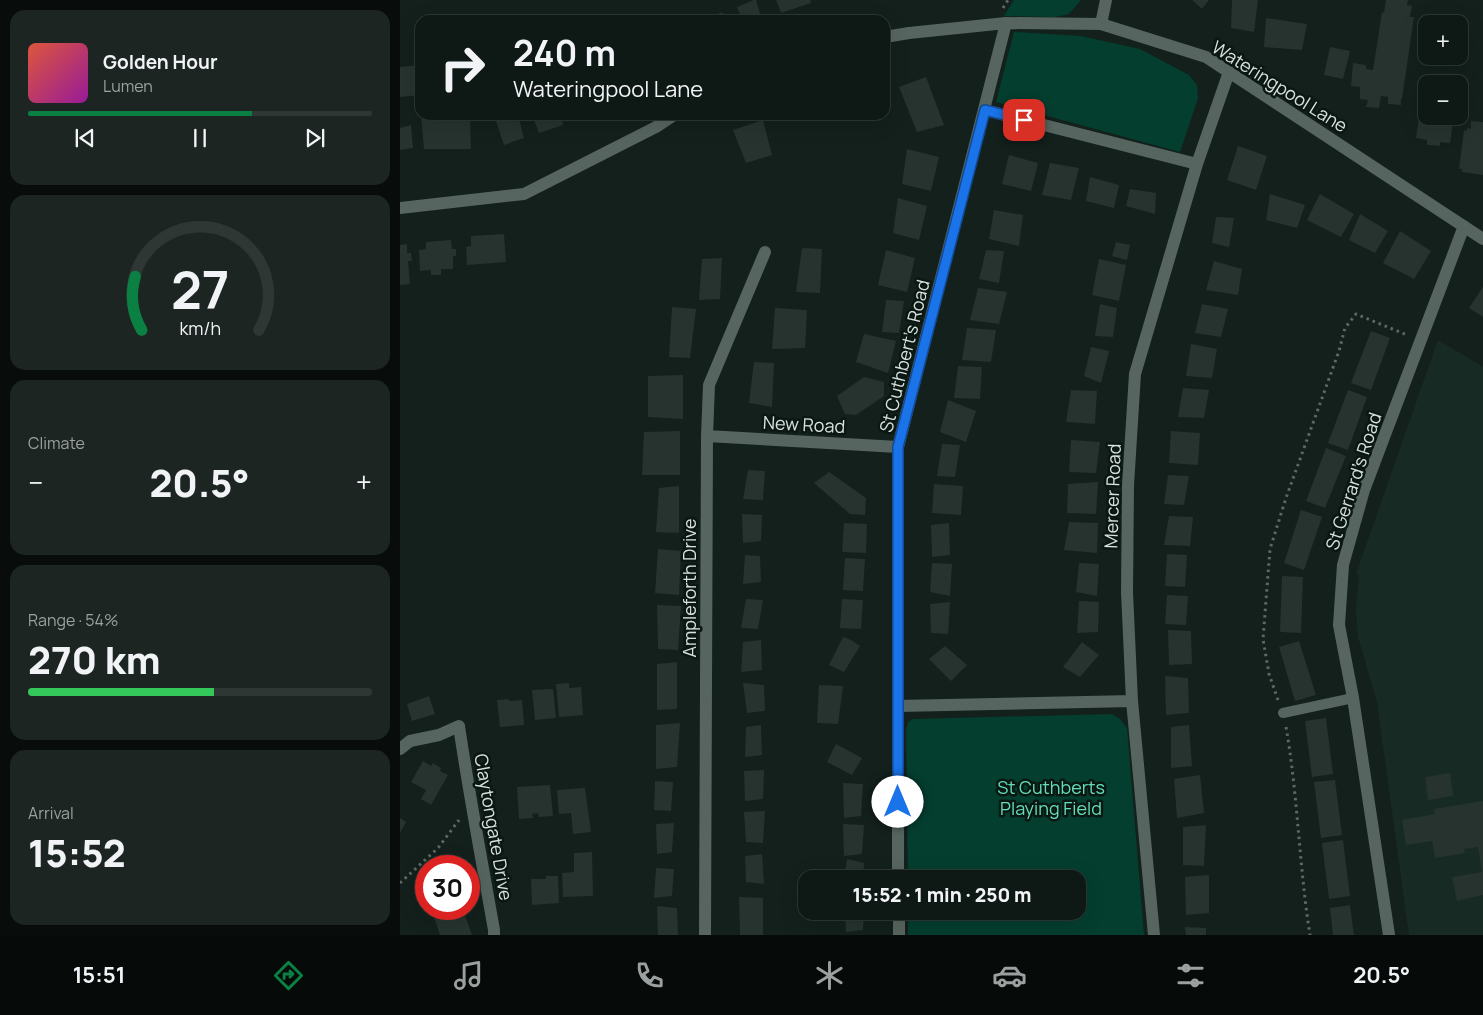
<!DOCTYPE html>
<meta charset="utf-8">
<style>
body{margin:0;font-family:Manrope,sans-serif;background:#1c2522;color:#f1f3f6;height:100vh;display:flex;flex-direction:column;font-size:19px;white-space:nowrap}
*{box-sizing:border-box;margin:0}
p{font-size:16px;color:#9ba0a0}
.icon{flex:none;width:28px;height:28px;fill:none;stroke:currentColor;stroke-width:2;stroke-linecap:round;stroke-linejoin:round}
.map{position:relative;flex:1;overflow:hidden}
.drawer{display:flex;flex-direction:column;gap:10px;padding:10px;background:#080d0b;width:400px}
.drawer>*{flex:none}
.guide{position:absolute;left:15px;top:15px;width:475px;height:105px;border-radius:15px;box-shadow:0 5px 20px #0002,0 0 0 1px #2e3734;background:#0e1814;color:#f1f3f6;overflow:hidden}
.fabs{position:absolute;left:1018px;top:15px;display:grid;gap:10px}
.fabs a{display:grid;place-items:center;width:50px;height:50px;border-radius:10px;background:#0e1814;box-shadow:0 5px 20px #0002,0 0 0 1px #2e3734;font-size:25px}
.speed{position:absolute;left:15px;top:855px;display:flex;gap:10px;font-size:25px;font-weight:700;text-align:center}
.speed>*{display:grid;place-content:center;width:65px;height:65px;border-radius:50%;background:#0e1814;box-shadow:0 5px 20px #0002,0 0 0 1px #2e3734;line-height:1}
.speed .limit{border:8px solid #d22;background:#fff;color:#111}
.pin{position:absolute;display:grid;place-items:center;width:42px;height:42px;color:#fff;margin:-21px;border-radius:10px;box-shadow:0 2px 8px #0006}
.me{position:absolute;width:55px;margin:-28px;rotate:0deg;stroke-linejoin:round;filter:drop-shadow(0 0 4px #0008)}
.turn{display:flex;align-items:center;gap:18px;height:105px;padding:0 15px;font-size:22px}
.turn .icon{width:65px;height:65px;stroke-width:2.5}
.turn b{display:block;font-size:35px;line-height:42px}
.big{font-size:38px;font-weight:800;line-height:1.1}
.drawer .tile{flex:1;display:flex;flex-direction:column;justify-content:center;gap:8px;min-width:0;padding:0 18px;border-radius:15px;background:#1c2522}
.drawer .dial{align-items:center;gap:0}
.dial svg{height:130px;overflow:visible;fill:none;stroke:#2e3734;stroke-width:7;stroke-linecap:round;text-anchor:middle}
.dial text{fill:#f1f3f6;stroke:none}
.song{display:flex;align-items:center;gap:15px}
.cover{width:60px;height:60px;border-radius:8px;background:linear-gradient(135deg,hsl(10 70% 55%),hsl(300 70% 35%))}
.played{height:5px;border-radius:2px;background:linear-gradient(90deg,#0b8043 65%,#2e3734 65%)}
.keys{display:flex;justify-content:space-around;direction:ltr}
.heat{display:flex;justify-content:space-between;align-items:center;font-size:28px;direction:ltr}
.charge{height:8px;border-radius:4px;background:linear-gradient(90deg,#34c759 54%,#2e3734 0)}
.trip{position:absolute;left:398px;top:870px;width:288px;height:50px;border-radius:15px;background:#0e1814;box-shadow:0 5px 20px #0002,0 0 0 1px #2e3734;font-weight:800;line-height:50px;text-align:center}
.tab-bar{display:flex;height:80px;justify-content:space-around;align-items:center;background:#060a08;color:#9ba0a0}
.tab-bar .icon{width:35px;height:35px}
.tab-bar .on{color:#0b8043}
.tab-bar b{font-size:22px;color:#f1f3f6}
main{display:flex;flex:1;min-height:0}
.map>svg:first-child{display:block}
.built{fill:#172b24}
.green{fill:#043e2f}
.building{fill:#26332e}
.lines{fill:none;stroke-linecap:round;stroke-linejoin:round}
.path{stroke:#5e6964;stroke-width:3;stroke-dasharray:2.5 4;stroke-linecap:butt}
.service{stroke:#576560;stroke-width:10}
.minor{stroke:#576560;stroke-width:12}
.route-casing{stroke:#114b97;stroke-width:12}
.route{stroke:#1a73e8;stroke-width:9}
.labels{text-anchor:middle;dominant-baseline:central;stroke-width:5;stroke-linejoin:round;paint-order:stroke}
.street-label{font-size:18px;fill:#d9e1de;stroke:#0a1712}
.park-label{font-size:18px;fill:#62dfb8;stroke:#0a1712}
</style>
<main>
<section class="drawer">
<div class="tile">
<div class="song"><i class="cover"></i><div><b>Golden Hour</b><p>Lumen</p></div></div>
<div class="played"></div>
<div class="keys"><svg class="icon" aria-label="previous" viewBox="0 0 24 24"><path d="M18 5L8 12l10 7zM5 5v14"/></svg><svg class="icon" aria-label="pause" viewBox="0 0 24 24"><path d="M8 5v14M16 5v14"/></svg><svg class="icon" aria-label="next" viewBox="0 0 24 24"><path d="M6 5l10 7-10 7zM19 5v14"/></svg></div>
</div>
<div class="tile dial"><svg viewBox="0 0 100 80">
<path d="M14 69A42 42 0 1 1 86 69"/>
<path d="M14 69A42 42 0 0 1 10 36" stroke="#0b8043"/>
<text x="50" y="56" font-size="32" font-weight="700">27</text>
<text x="50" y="72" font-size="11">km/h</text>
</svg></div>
<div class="tile"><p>Climate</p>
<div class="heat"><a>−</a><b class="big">20.5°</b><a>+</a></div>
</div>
<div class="tile"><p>Range · 54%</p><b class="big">270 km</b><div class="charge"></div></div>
<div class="tile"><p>Arrival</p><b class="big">15:52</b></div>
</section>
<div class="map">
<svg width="1083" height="935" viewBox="0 0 1083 935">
<rect width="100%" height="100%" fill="#13201b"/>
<path class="built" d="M1038,340L1083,367V935H1009L977,702L958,637L956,611L959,575L956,574Z"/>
<path class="green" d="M614,0H681L669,14L655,17L604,16Z
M614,32L681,36L740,49L789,75L797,85L798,98L780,152L596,102Z
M712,714L720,719L727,728L744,935H508V911H676V879H508L506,730L508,722L513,719Z"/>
<path class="building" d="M354,0H356L362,20H342L337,7Z
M376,0H410L411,3L381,13Z
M792,0H809L802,9Z
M832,0H858L854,32L831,28Z
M986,0H1008L1007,5L1012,6L1010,17H1014L1002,99H1001V105L988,104V97L981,96L979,108L966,107L968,100L960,99V87L951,86L953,63L966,65V69L973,70L982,12L984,13Z
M322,12L327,20H304Z
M866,18L907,24L902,50L864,47Z
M930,47L950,51L943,79L924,75Z
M20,65V95L0,97V67Z
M526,77L544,125L517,132L499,87Z
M1022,95L1026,96V116H1054L1050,143L1040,142V146L1027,145V140L1016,138Z
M21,115H70L71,149H24Z
M114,115H118L124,138L104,145L96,121Z
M132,115H161L163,125L139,133Z
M363,120L372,155L346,163L333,130Z
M1071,121L1083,122V175L1062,172V169H1059L1064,130L1067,131V128L1071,129Z
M11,125L13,148L0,150V128Z
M838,146L867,156L856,190L827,180Z
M507,149L539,157L531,191L502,184Z
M609,155L638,163L631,191L602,184Z
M650,163L679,168L671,200L642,195Z
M690,177L719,185L714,208L686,201Z
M730,189L756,193L755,214L726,206Z
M870,194L905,205L897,228L866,220Z
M920,194L954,214L941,237L907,220Z
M498,198L527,206L519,240L493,233Z
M594,210L623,215L619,246L589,239Z
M960,214L988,231L975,253L949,240Z
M816,217L834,218L829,247L812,243Z
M1000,231L1031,251L1014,279L983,263Z
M104,234L106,262L67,265L66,247L71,246V236Z
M51,240L52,249H56V256H53V269H41V275H31V270L20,271L19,250L26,249V242Z
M716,242L730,245L727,260L712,256Z
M7,244V253H11L12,261H8L10,284L0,285V245Z
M402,248L422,249L420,293L396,292Z
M486,250L515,258L507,292L478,285Z
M586,250L604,251L599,283L579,279Z
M322,258L320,299L299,300L302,259Z
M699,259L726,265L719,301L692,295Z
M814,261L842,269L838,295L806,290Z
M1083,287V317L1069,308Z
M578,288L607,292L599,324L570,320Z
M486,300L504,301L499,333L482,332Z
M700,304L717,308L713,337L695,336Z
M802,304L828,309L821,337L795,333Z
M272,307L296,309L290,358L269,357Z
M375,308L407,310L405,348L372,349Z
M567,328L596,330L591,362L562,360Z
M971,331L990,338L971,390L951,383Z
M464,334L496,341L488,373L456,362Z
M791,344L817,349L812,378L786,376Z
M691,347L709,351L701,383L684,376Z
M354,362L374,363L372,407L349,403Z
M558,366L582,367L580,399L554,398Z
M283,375V419L248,417V376Z
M464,377L484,382V396L456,415L445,414L437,396Z
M783,388L809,390L804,418L778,417Z
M671,390L697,391L695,424L666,422Z
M948,390L967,397L948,450L928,443Z
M548,400L576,411L566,442L540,432Z
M280,431V475H242L244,432Z
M771,431L800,433L798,465L769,463Z
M671,440L700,442L696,473L669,472Z
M542,444L560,445L555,477L537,476Z
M926,448L946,456L925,508L906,501Z
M348,470L365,471L363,500L343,499Z
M429,472L466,498L465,515L450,514L414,483Z
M768,475L789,476L784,505L764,504Z
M698,482L696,514L667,513L668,484Z
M534,484L563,486L561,515L532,513Z
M279,486V533L256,532L259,488Z
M901,510L922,517L904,570L884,563Z
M342,514L362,515L361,541L343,543Z
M769,516L793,517L790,546L764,545Z
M669,522L698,523L697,553L664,550Z
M444,523L467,524L466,553L442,552Z
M549,523L550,555L532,557L531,525Z
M258,549L281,551L279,595L255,593Z
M767,554L787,555L785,587L765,586Z
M345,555L360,556L361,582L343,584Z
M445,558L465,559L463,591L443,590Z
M532,563L552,564L550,596L530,592Z
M679,563L699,564L697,596L676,592Z
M882,576L903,577L901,633L880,632Z
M767,595L788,596L786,625L765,624Z
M346,599L363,600L358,629L341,628Z
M442,599L463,600L461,629L440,628Z
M679,601L699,602L698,632L677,633Z
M550,602L548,634L531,633L530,604Z
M257,605L281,606L278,650L258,649Z
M768,630L791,631L792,664L769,665Z
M443,637L451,640L460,646L444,672L429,665Z
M361,640L362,670L341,672L343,642Z
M899,641L916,695L895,701L879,647Z
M682,642L699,655L680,677L663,667Z
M545,646L567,665L551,681L529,659Z
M277,662V709L257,710V664Z
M765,676L788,678L789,713L766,715Z
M169,683V688L181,687L183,715L159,717L156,684Z
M343,683L364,685L365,711L347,713Z
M419,685L443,686L438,724L417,723Z
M153,689L156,718L135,720L132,690Z
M29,696L35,714L12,721L7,704Z
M109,699V701L122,700L124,725L100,727L97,700Z
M926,718L933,774L912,777L905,721Z
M280,723L277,767L256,769V725Z
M361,725L362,755L345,757L346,727Z
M789,725L792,766L771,768V727Z
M436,744L462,758L452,775L427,762Z
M23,761L31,766L33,763L41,768L40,771L48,775L31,805L21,799L26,790L11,782Z
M364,770L363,799L345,801L344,771Z
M1050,773L1053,796L1028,800L1025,777Z
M800,775L804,813L777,818L774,779Z
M935,780L942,835L921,838L914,782Z
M255,781L273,782L271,811L254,810Z
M443,783L463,784L461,816L444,818Z
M150,785L153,816L139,817L138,813L132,814L133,818L119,819L117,787Z
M185,788L191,832L173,834L171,813L159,814L157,790Z
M1083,801V895L1057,901L1052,877L1082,872L1078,847L1064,849L1065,853L1035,858L1032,841L1006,845L1002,820L1035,814L1034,809Z
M365,811L363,843L346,842L344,812Z
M0,818L6,822L0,833Z
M274,823L272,852L257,854L256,824Z
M443,824L464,825L462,854L444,856Z
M806,825L804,866L783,865V827Z
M943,840L950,896L929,899L922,843Z
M192,852L193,896L163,897L162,873L174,872V853Z
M362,854L364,884L346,882L345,856Z
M447,859L464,863L463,879H444Z
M256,868L274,869L272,896L254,898Z
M809,875V913L786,915L785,877Z
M146,876H158L159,903L132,905L131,879H146Z
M339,897L363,898V935H340Z
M950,905L954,935H933L930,908Z
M257,906L277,908L278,935H258Z
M48,909H52L54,916L64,913L72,935H40L33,914Z
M445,911H464L463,930L446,932Z
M785,927L806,928V935H786Z"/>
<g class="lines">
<path class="path" d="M603,8L608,0
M878,700L869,674L863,639L870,549L886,498L939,351L945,328L956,314L1007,335
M886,727C898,796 899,866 910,935
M0,883L38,848L59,820"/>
<path class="service" d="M883,713L953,698"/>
<path class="minor" d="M701,24L706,0
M485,37L509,33L606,23L701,24L806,57L1083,239
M585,110L797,164
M0,208L124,194L256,127L274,115
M307,436L498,447
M498,706L732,701
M0,749L10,741L39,735L59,726C69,794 82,862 94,930V935
M498,879V447L606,23
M499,911V935
M305,935L307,436L309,385L365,252
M754,935L732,701L727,592L728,485L735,374L797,164L829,72
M989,935L953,698L939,625L943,565L964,490L1064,226"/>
</g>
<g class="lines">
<defs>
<path id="route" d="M498,802V447L585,110L624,120"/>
</defs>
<use href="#route" class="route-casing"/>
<use href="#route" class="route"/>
</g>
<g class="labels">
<g class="street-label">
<text transform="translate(880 86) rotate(32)">Wateringpool Lane</text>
<text transform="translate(504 356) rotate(-76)">St Cuthbert's Road</text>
<text transform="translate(404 424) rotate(3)">New Road</text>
<text transform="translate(953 481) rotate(-72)">St Gerrard's Road</text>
<text transform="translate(712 496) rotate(-88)">Mercer Road</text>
<text transform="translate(289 588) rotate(-90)">Ampleforth Drive</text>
<text transform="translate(94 827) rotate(80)">Claytongate Drive</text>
</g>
<g class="park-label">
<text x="651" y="787">St Cuthberts<tspan x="651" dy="21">Playing Field</tspan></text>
</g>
</g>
</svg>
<div class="fabs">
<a>+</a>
<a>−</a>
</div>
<div class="speed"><div class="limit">30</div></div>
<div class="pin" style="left:624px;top:120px;background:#d93025"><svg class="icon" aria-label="arrive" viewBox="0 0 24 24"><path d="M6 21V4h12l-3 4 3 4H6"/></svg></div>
<svg class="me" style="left:498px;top:802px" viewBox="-20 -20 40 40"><circle r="19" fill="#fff"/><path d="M0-13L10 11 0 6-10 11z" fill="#1a73e8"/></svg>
<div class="trip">15:52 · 1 min · 250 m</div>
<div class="guide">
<div class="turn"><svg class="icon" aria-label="right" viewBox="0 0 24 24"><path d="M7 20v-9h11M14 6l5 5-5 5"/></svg><div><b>240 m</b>Wateringpool Lane</div></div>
</div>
</div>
</main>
<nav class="tab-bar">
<b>15:51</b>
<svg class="icon on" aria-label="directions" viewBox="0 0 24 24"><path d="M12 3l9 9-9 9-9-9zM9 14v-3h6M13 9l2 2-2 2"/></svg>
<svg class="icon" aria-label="music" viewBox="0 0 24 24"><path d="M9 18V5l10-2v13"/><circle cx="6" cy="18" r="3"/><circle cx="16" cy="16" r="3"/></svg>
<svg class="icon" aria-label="phone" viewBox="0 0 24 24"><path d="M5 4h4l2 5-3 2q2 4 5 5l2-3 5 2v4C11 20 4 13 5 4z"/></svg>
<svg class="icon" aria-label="climate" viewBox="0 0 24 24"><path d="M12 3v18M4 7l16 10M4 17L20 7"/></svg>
<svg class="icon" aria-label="car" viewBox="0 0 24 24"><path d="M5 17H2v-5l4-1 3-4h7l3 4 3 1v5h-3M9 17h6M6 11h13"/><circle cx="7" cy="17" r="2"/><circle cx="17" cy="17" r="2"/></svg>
<svg class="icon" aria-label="filters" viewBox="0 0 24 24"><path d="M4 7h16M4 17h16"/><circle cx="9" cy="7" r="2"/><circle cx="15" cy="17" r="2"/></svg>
<b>20.5°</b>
</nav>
